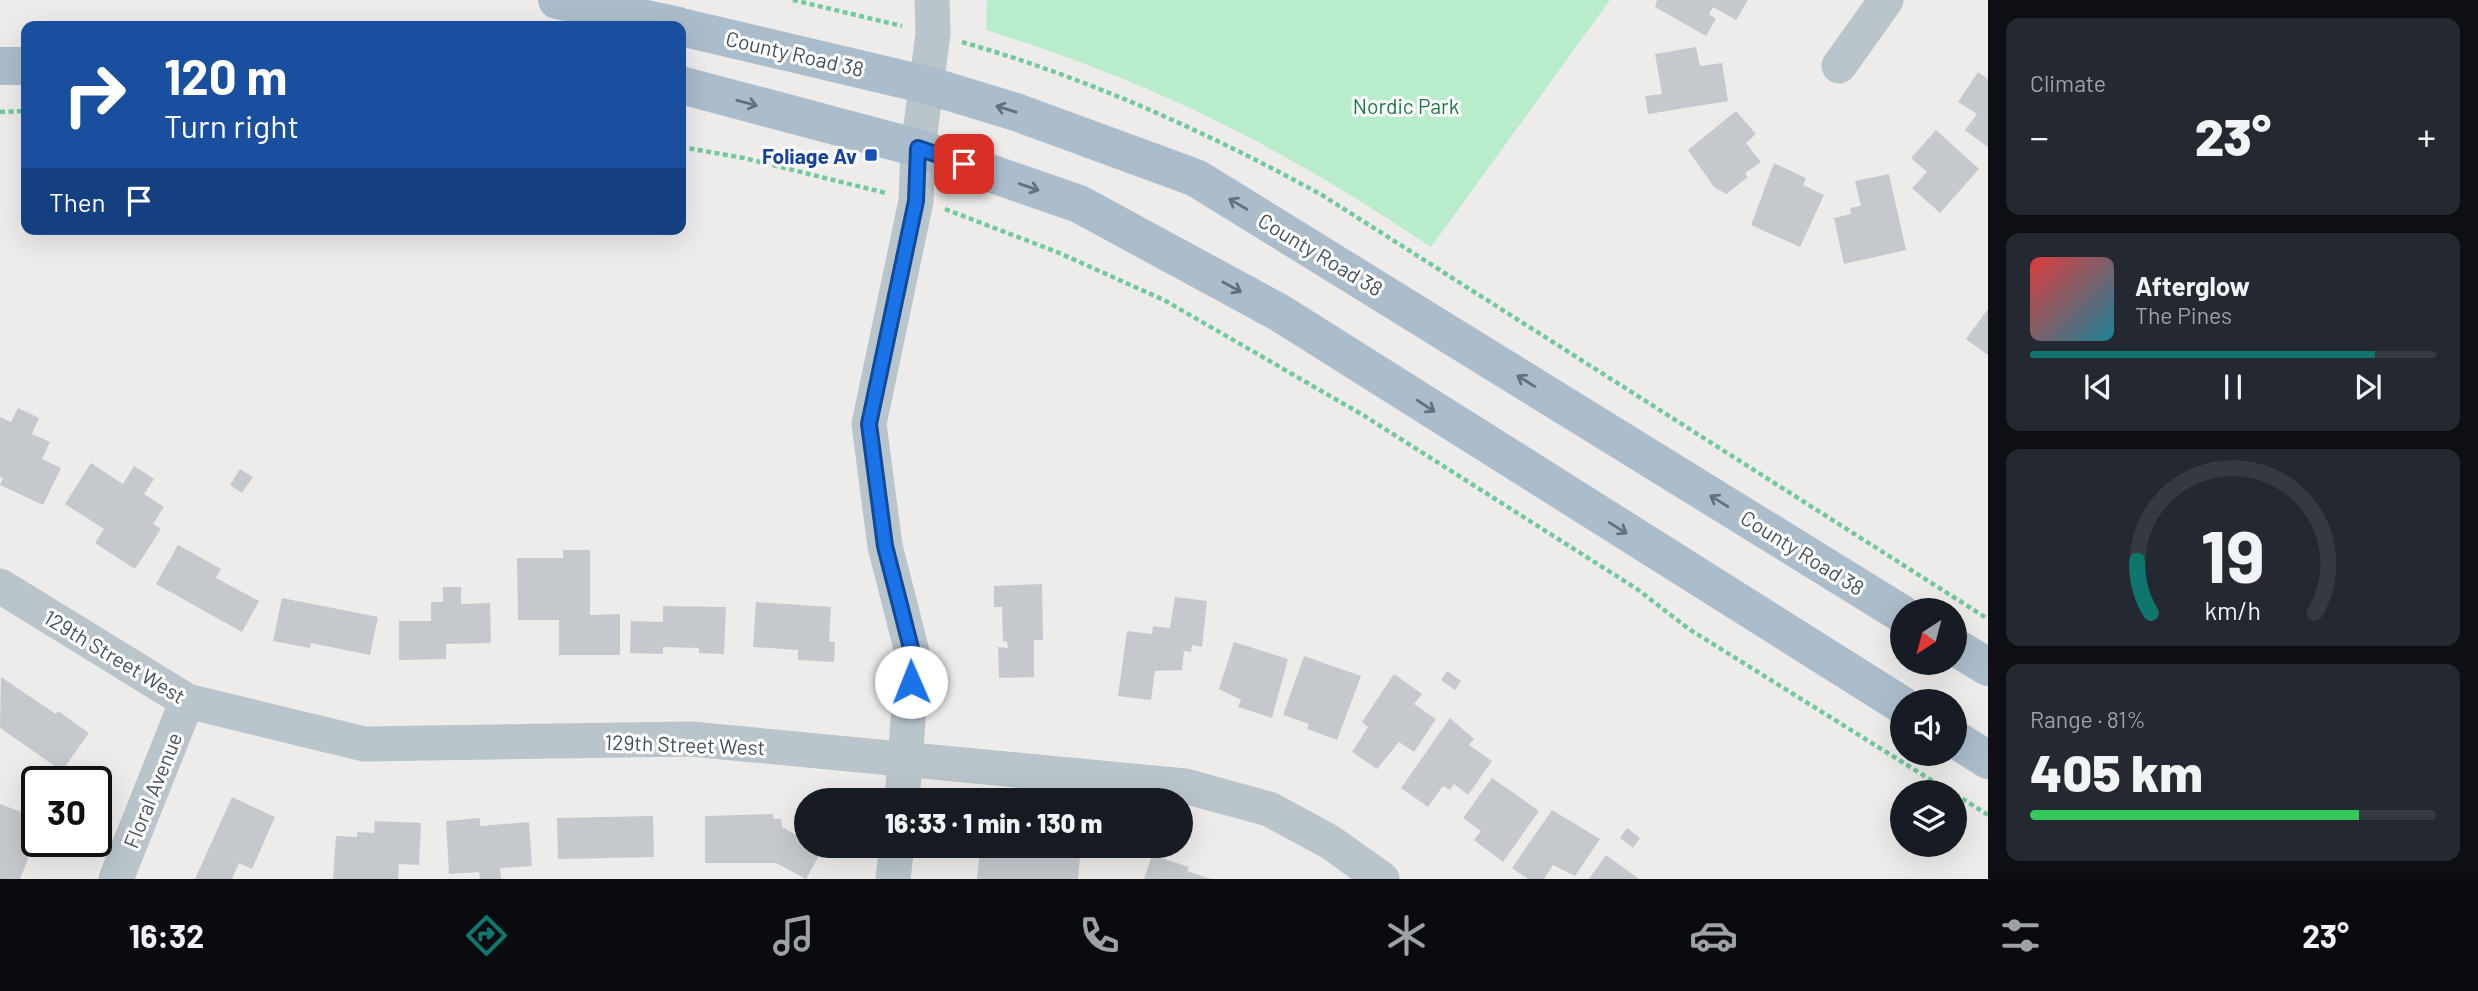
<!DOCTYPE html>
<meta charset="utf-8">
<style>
body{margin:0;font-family:Barlow,sans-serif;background:#242831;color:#f1f3f6;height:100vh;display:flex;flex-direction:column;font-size:26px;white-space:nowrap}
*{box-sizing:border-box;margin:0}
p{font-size:23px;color:#9ea1a6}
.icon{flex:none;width:38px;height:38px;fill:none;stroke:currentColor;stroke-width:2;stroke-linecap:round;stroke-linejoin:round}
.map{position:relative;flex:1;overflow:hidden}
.panel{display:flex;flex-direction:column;gap:18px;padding:18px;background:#0d0f14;width:490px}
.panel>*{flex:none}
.banner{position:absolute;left:21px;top:21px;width:665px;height:214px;border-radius:14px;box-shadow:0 7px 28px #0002;background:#1a4fa0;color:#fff;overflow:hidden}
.needle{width:46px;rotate:216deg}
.controls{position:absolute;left:1890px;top:598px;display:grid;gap:14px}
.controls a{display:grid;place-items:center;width:77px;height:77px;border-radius:50%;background:#171b24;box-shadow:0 7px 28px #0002;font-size:35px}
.speed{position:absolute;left:21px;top:766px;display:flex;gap:14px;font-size:35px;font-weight:700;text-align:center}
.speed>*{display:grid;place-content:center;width:91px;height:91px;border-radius:50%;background:#171b24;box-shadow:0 7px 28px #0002;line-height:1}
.speed .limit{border:4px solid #111;border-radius:10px;background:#fff;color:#111}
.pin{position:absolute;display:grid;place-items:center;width:60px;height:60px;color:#fff;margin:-30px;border-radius:14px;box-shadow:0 4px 10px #0006}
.me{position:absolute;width:77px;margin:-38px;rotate:359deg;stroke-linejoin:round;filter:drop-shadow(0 0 5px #0008)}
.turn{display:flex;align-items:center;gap:24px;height:147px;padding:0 28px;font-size:32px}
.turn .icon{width:91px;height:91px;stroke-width:2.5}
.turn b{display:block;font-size:49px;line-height:60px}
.then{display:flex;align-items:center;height:66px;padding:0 28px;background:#0003;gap:14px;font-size:26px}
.big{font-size:52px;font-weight:800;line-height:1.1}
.panel .widget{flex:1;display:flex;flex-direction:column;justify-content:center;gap:10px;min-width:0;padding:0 24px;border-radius:14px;background:#242831}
.panel .dial{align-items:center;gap:0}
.dial svg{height:182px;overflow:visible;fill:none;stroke:#363941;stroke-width:7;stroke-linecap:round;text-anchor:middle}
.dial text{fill:#f1f3f6;stroke:none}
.song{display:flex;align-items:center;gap:21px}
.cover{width:84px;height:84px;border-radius:10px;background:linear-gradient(135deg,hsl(0 70% 55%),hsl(190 70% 35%))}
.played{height:7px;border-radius:4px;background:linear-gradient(90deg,#0f766e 85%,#363941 85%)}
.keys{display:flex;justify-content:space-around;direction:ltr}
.heat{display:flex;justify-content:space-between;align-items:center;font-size:38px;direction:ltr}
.charge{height:10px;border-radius:5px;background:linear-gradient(90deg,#34c759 81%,#363941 0)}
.trip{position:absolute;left:794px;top:788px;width:399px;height:70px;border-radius:35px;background:#171b24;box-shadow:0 7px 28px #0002;font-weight:800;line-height:70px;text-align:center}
.menu{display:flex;height:112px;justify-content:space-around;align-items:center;background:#090b0e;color:#9ea1a6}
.menu .icon{width:49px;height:49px}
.menu .on{color:#0f766e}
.menu b{font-size:32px;color:#f1f3f6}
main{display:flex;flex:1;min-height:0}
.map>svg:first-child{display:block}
.green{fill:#b9ecca}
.building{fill:#c5c9ce}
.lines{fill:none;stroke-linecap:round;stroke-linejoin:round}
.path{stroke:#72c999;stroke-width:4.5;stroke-dasharray:5 3.5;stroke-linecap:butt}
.minor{stroke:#b9c4cb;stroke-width:35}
.major{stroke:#abbdca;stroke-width:38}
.oneway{stroke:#63717a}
.route-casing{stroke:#114b97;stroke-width:18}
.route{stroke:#1a73e8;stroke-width:12}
.transit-dot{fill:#1a4fb4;stroke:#fff;stroke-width:2.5}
.labels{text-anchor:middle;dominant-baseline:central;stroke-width:6;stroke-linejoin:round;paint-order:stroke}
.street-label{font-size:21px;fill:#445058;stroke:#fff}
.park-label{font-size:21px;fill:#197641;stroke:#fff}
.transit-label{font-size:21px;font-weight:bold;fill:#164399;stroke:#fff;text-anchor:end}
</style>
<main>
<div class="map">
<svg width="1988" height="879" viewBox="0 0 1988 879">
<rect width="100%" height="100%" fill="#eeebeb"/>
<path class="green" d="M987,0H1610L1431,247C1286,149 1153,82 986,30Z"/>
<path class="building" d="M1657,0H1748L1736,20L1713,7L1709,14L1716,19L1706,36L1655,7Z
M1696,47L1700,66L1722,63L1728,101L1648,114L1645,96L1662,94L1655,54Z
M1978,72L1988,79V147L1965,130L1977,114L1958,102Z
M1736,111L1756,134L1746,143L1761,162L1745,173L1748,177L1726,194L1714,187L1688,150Z
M1936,130L1979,169L1940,213L1912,188L1927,172L1911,158Z
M1774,163L1806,178L1803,185L1824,195L1800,247L1751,225Z
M1889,174L1906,250L1844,264L1834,218L1851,214L1850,208L1861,206L1855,181Z
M1988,309V355L1966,339Z
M18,408L39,418L32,434L50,442L42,459L61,468L43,505L0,485L3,478L0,477V417L11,422Z
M91,463L123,484L134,466L154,479L144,494L164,507L153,524L161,529L135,569L95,543L104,529L65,504Z
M240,469L253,477L242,493L230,485Z
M178,545L221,569L216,578L259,601L242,632L156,584Z
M563,550H590V615L620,614V655H559V620H518L517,558H563Z
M1042,584L1043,640H1034V677L999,678L998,647L1008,648L1007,642L1003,641L1002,607H994V586Z
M443,587H461V604L490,603L491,643L446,644V659L399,660V621H431V602H443Z
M1175,597L1207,601L1202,647L1192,645L1191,652L1184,651L1182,670L1155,671L1151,700L1118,696L1127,631L1152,634L1153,626L1170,628Z
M282,598L378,617L370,655L311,643L310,648L273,641Z
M756,602L831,607L829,641L835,642L834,662L798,660V650L753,647Z
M663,606L726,607L724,654L699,653V648L663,647V654L630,653L631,621L663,622Z
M1234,642L1288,659L1272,718L1238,707L1241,700L1219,689Z
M1304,656L1361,676L1337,740L1307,729L1309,724L1283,715Z
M1447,671L1461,681L1455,690L1441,680Z
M1394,674L1422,694L1414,704L1436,719L1414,752L1399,742L1377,769L1352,752L1368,727L1362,722Z
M1,677L56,714L58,711L89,733L62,771L0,728Z
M1450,718L1474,739L1469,745L1492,761L1468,795L1454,784L1450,790L1443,786L1428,807L1401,788Z
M1492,778L1539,811L1503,862L1474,840L1481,831L1463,818Z
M232,797L275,817L252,869L239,863L232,879H195Z
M0,804L37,818V836L20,879H0Z
M1552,810L1600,839L1575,876L1553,865L1544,879H1528L1512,868Z
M773,814V819H781L782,827L807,841V845L822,850L806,879L776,863H705V816Z
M653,816L654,857L558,859L557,818Z
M480,818V826L529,822L532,866L500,868L501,879H480L479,872L449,874L446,821Z
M375,821L421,823L419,865L399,864L398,879H333L336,836L357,837V832L374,833Z
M1627,828L1640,838L1633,848L1620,838Z
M1052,845L1081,846L1078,879H977L980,849L1014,852V847L1051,850Z
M1152,855L1189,867L1187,871L1211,879H1144Z
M1606,855L1639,879H1589Z"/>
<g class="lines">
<path class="path" d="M793,0L902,26
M962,42C1088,78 1207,132 1322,195L1988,619
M0,112L26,111
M681,147L744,158L886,193
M945,209L1057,252L1164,300L1363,415L1637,589L1689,629L1952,793
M1955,794L1988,815"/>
<path class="minor" d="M1839,66L1886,0
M0,586L187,701L364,744L691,739L1185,786L1269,809L1330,842L1382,879
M902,800L913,656L885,546L869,424L916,201L918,148L933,34L932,0
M116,879L187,701
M893,879L897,845"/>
<path class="major" d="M557,0L679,26
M681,27L927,85L1016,112L1196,178L1902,614
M0,66H26
M681,85L918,148L1079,204L1280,313L1902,705
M1955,647L1988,667
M1955,739L1988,760"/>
</g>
<defs><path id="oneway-shaft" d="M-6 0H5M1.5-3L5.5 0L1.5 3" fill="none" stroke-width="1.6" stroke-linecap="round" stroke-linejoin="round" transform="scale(1.75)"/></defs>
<g class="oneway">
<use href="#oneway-shaft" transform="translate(747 103) rotate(15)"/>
<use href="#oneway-shaft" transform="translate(1006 109) rotate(-163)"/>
<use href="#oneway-shaft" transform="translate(1029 187) rotate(19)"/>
<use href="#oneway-shaft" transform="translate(1238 204) rotate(-149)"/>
<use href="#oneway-shaft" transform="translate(1232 287) rotate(29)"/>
<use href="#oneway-shaft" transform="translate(1526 381) rotate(-148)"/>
<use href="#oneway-shaft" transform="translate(1426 406) rotate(33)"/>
<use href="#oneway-shaft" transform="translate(1719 501) rotate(-148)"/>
<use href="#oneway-shaft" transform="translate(1618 528) rotate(32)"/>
</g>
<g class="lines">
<defs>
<path id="route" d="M911,682L913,656L885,546L869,424L916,201L918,148L964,164"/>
</defs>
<use href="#route" class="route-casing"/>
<use href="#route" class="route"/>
</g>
<rect class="transit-dot" x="864" y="148" width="14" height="14" rx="3.5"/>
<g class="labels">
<g class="street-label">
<text transform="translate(795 53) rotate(13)">County Road 38</text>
<text transform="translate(1321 254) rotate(31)">County Road 38</text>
<text transform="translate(1803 552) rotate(32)">County Road 38</text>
<text transform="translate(115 656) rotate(31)">129th Street West</text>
<text transform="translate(685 744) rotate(2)">129th Street West</text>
<text transform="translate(152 790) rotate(-68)">Floral Avenue</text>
</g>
<g class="park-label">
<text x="1406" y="105">Nordic Park</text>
</g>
<g class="transit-label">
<text x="857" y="155">Foliage Av</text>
</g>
</g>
</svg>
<div class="controls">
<a><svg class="needle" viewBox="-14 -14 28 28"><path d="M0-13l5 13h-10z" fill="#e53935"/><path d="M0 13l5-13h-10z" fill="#9ea1a6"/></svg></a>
<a><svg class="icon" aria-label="sound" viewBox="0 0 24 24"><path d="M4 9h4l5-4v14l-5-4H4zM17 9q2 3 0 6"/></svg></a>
<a><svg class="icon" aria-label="layers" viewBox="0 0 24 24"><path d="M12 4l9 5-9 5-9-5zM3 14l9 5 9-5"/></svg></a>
</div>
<div class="speed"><div class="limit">30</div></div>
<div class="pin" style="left:964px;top:164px;background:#d93025"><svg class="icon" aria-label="arrive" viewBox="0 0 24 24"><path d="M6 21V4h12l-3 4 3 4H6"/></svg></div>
<svg class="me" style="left:911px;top:682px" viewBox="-20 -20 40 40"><circle r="19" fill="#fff"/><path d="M0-13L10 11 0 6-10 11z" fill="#1a73e8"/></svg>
<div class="trip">16:33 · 1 min · 130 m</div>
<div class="banner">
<div class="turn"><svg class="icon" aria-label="right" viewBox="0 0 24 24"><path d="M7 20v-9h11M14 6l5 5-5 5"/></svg><div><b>120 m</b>Turn right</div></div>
<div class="then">Then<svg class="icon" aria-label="arrive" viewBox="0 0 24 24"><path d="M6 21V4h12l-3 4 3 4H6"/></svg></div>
</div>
</div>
<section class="panel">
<div class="widget"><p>Climate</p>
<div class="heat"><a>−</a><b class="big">23°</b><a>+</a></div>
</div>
<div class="widget">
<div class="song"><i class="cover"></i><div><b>Afterglow</b><p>The Pines</p></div></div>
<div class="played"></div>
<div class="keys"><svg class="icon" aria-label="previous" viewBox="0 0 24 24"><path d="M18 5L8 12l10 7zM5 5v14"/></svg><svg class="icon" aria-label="pause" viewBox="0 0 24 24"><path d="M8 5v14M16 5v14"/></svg><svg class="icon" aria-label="next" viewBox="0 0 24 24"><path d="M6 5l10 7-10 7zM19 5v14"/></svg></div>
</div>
<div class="widget dial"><svg viewBox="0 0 100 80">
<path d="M14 69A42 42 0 1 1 86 69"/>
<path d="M14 69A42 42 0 0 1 8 46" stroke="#0f766e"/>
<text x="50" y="56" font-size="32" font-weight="700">19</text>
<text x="50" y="72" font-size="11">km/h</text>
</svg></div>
<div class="widget"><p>Range · 81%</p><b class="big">405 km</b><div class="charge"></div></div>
</section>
</main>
<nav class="menu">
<b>16:32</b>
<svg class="icon on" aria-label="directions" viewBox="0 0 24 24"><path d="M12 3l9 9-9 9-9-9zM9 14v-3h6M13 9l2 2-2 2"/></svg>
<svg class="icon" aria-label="music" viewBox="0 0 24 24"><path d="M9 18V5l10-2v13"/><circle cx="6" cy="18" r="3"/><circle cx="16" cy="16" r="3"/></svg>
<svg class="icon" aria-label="phone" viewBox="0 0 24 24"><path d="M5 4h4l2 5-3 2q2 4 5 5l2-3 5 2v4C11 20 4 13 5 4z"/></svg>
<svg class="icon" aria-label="climate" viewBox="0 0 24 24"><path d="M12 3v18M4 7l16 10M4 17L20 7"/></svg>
<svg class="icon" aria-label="car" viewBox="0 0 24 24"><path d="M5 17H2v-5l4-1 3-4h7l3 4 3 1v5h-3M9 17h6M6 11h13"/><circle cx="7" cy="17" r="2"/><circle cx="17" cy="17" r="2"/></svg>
<svg class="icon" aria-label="filters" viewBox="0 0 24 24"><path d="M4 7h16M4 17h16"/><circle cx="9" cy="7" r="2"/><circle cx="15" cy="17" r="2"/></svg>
<b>23°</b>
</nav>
